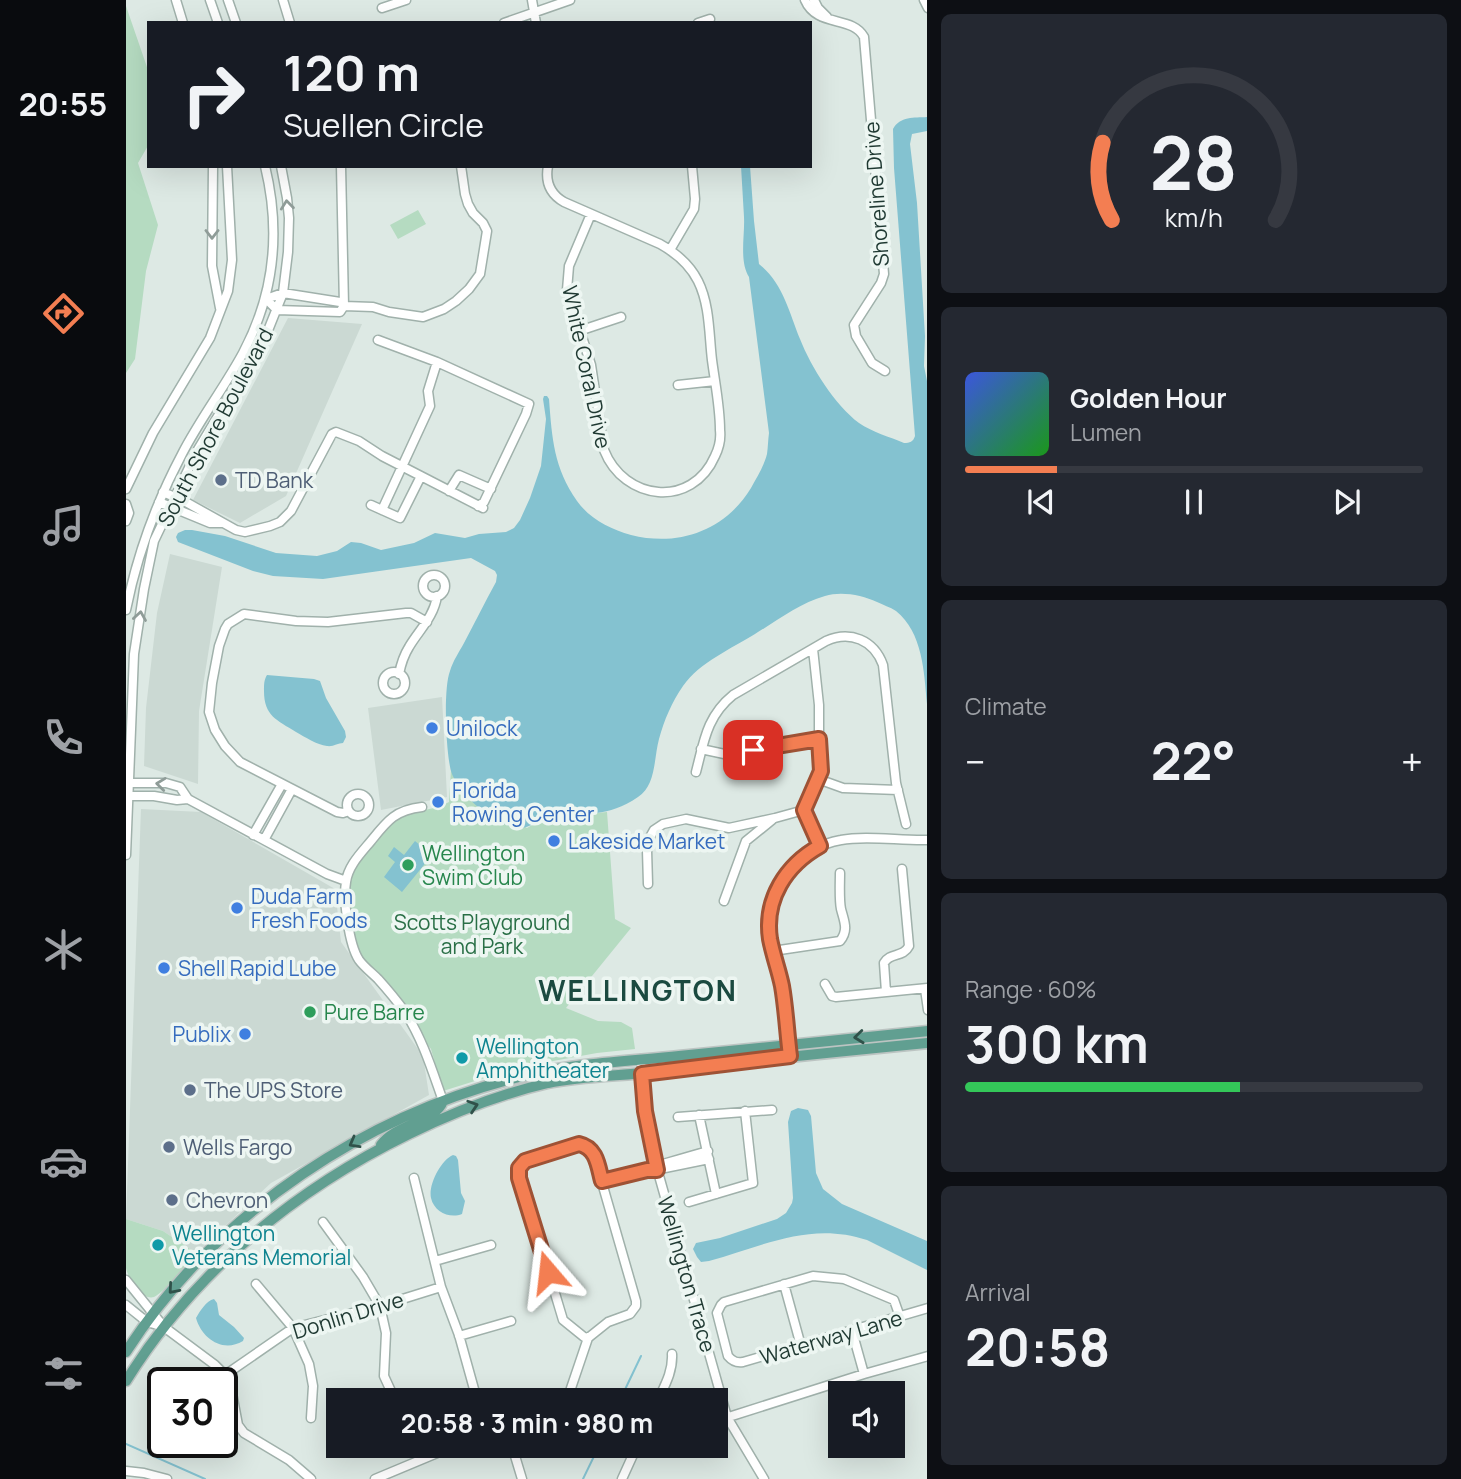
<!DOCTYPE html>
<meta charset="utf-8">
<style>
body{margin:0;font-family:Manrope,sans-serif;background:#242831;color:#f1f3f6;height:100vh;display:flex;flex-direction:column;font-size:26px;white-space:nowrap}
*{box-sizing:border-box;margin:0}
p{font-size:23px;color:#9ea1a6}
.icon{flex:none;width:38px;height:38px;fill:none;stroke:currentColor;stroke-width:2;stroke-linecap:round;stroke-linejoin:round}
.map{position:relative;flex:1;overflow:hidden}
.drawer{display:flex;flex-direction:column;gap:14px;padding:14px;background:#0d0f14;width:534px}
.drawer>*{flex:none}
.banner{position:absolute;left:21px;top:21px;width:665px;height:147px;border-radius:0px;box-shadow:0 7px 28px #0002;background:#171b24;color:#f1f3f6;overflow:hidden}
.controls{position:absolute;left:702px;top:1381px;display:grid;gap:14px}
.controls a{display:grid;place-items:center;width:77px;height:77px;border-radius:0px;background:#171b24;box-shadow:0 7px 28px #0002;font-size:35px}
.speed{position:absolute;left:21px;top:1367px;display:flex;gap:14px;font-size:35px;font-weight:700;text-align:center}
.speed>*{display:grid;place-content:center;width:91px;height:91px;border-radius:50%;background:#171b24;box-shadow:0 7px 28px #0002;line-height:1}
.speed .limit{border:4px solid #111;border-radius:10px;background:#fff;color:#111}
.pin{position:absolute;display:grid;place-items:center;width:60px;height:60px;color:#fff;margin:-30px;border-radius:14px;box-shadow:0 4px 10px #0006}
.me{position:absolute;width:77px;margin:-38px;rotate:343deg;stroke-linejoin:round;filter:drop-shadow(0 0 5px #0008)}
.turn{display:flex;align-items:center;gap:24px;height:147px;padding:0 21px;font-size:32px}
.turn .icon{width:91px;height:91px;stroke-width:2.5}
.turn b{display:block;font-size:49px;line-height:60px}
.big{font-size:52px;font-weight:700;line-height:1.1}
.drawer .tile{flex:1;display:flex;flex-direction:column;justify-content:center;gap:10px;min-width:0;padding:0 24px;border-radius:10px;background:#242831}
.drawer .dial{align-items:center;gap:0}
.dial svg{height:182px;overflow:visible;fill:none;stroke:#363941;stroke-width:7;stroke-linecap:round;text-anchor:middle}
.dial text{fill:#f1f3f6;stroke:none}
.song{display:flex;align-items:center;gap:21px}
.cover{width:84px;height:84px;border-radius:10px;background:linear-gradient(135deg,hsl(230 70% 55%),hsl(120 70% 35%))}
.played{height:7px;border-radius:4px;background:linear-gradient(90deg,#f37e52 20%,#363941 20%)}
.keys{display:flex;justify-content:space-around;direction:ltr}
.heat{display:flex;justify-content:space-between;align-items:center;font-size:38px;direction:ltr}
.charge{height:10px;border-radius:5px;background:linear-gradient(90deg,#34c759 60%,#363941 0)}
.trip{position:absolute;left:200px;top:1388px;width:402px;height:70px;border-radius:0px;background:#171b24;box-shadow:0 7px 28px #0002;font-weight:700;line-height:70px;text-align:center}
main{display:flex;flex:1;min-height:0}
.tabs{display:flex;flex-direction:column;width:126px;justify-content:space-around;align-items:center;background:#090b0e;color:#9ea1a6}
.tabs .icon{width:49px;height:49px}
.tabs .current{color:#f37e52}
.tabs b{font-size:32px;color:#f1f3f6}
.map>svg:first-child{display:block}
.built{fill:#cbd9d3}
.green{fill:#b5dbc1}
.water{fill:#84c2d0}
.lines{fill:none;stroke-linecap:round;stroke-linejoin:round}
.stream{stroke:#84c2d0;stroke-width:2}
.minor-casing{stroke:#a0b1ab;stroke-width:11}
.major-casing{stroke:#bcc4c2;stroke-width:13}
.minor{stroke:#fff;stroke-width:8}
.major{stroke:#619f91;stroke-width:10}
.oneway{stroke:#8f9c98}
.oneway2{stroke:#30524a}
.route-casing{stroke:#9e5235;stroke-width:18}
.route{stroke:#f37e52;stroke-width:12}
.service-dot{fill:#5c6f8a;stroke:#edf6f2;stroke-width:2.5}
.shop-dot{fill:#3f7fe0;stroke:#edf6f2;stroke-width:2.5}
.leisure-dot{fill:#2e9e5b;stroke:#edf6f2;stroke-width:2.5}
.culture-dot{fill:#0f9aa8;stroke:#edf6f2;stroke-width:2.5}
.labels{text-anchor:middle;dominant-baseline:central;stroke-width:7;stroke-linejoin:round;paint-order:stroke}
.street-label{font-size:21px;fill:#1f3932;stroke:#edf6f2}
.service-label{font-size:21px;fill:#4e5e75;stroke:#edf6f2;text-anchor:start}
.shop-label{font-size:21px;fill:#366cbe;stroke:#edf6f2;text-anchor:start}
.leisure-label{font-size:21px;fill:#27864d;stroke:#edf6f2;text-anchor:start}
.park-label{font-size:21px;fill:#296f46;stroke:#edf6f2}
.culture-label{font-size:21px;fill:#0d838f;stroke:#edf6f2;text-anchor:start}
.district-label{font-size:28px;font-weight:bold;letter-spacing:2px;fill:#1b4a40;stroke:#edf6f2}
</style>
<main>
<nav class="tabs">
<b>20:55</b>
<svg class="icon current" aria-label="directions" viewBox="0 0 24 24"><path d="M12 3l9 9-9 9-9-9zM9 14v-3h6M13 9l2 2-2 2"/></svg>
<svg class="icon" aria-label="music" viewBox="0 0 24 24"><path d="M9 18V5l10-2v13"/><circle cx="6" cy="18" r="3"/><circle cx="16" cy="16" r="3"/></svg>
<svg class="icon" aria-label="phone" viewBox="0 0 24 24"><path d="M5 4h4l2 5-3 2q2 4 5 5l2-3 5 2v4C11 20 4 13 5 4z"/></svg>
<svg class="icon" aria-label="climate" viewBox="0 0 24 24"><path d="M12 3v18M4 7l16 10M4 17L20 7"/></svg>
<svg class="icon" aria-label="car" viewBox="0 0 24 24"><path d="M5 17H2v-5l4-1 3-4h7l3 4 3 1v5h-3M9 17h6M6 11h13"/><circle cx="7" cy="17" r="2"/><circle cx="17" cy="17" r="2"/></svg>
<svg class="icon" aria-label="filters" viewBox="0 0 24 24"><path d="M4 7h16M4 17h16"/><circle cx="9" cy="7" r="2"/><circle cx="15" cy="17" r="2"/></svg>
</nav>
<div class="map">
<svg width="802" height="1479" viewBox="0 0 802 1479">
<rect width="100%" height="100%" fill="#dde9e4"/>
<path class="built" d="M162,318L236,324L160,496L114,523L67,500Z
M44,554L96,567L73,711L72,784L18,766L20,708L31,613Z
M316,697L321,797L255,810L242,708Z
M15,809L75,812L209,889L215,942L297,1056L303,1095L145,1183L70,1253L37,1231L0,1219Z"/>
<path class="green" d="M0,6L23,73V144L12,163L32,225L20,271L9,359L0,373Z
M292,210L300,224L272,239L264,225Z
M325,770L336,790L401,828L418,818L481,812L489,919L505,928L440,1008L472,1021L495,1022L506,1028L509,1049L471,1053L394,1067L317,1091L305,1049L226,950L220,882C231,866 259,821 276,815C293,809 307,811 323,802Z
M0,1219L37,1231L70,1253C62,1262 38,1293 28,1297C16,1301 2,1278 0,1268C0,1258 0,1231 0,1219Z"/>
<path class="water" d="M801,117V131L786,134L784,144L791,203L799,336L798,366L802,386L801,704C798,672 797,633 770,611C764,607 757,605 751,602C736,595 715,591 699,596C674,603 652,620 629,634C605,649 574,662 557,686C546,702 538,720 533,739C528,757 530,786 512,797C481,818 461,812 426,817C414,818 404,829 392,828C368,825 332,794 325,771C320,753 317,689 324,671C327,661 333,652 338,643C349,622 359,602 370,582L371,575L369,571L345,558L197,579L147,576L127,571L52,542L50,537L52,533L59,530H66L99,536L150,553L191,556L211,551L225,542L235,543L255,550L288,543L309,533L339,538L353,534L380,532L388,528L394,520L404,498L415,466L420,419L417,399L418,396H421L423,399C426,439 428,468 451,501C464,519 484,529 505,535C552,547 599,531 625,488C631,477 638,466 641,454C642,447 642,440 643,433L623,277C613,261 619,236 618,217C617,200 616,183 615,166H624L628,221L633,264C657,283 663,312 674,339C685,367 709,405 733,423C746,432 764,437 778,443C784,443 787,442 789,436L768,168L767,129C774,116 788,118 801,117Z
M141,675L188,679L194,681L200,698L219,731L220,737L217,743C212,743 207,747 201,746C191,745 179,737 170,732C151,720 138,716 138,691C138,684 138,680 141,675Z
M289,841L306,855L276,892L258,877L269,862L262,856L268,847L278,855Z
M672,1108L682,1110L685,1116L690,1173L697,1189L716,1204L801,1241V1270L741,1240C684,1221 638,1246 583,1261L575,1262L571,1257L567,1249L570,1243L594,1238L651,1219L660,1213L666,1203L667,1198L662,1122L665,1111Z
M327,1155L330,1156L332,1160L335,1193L339,1201L336,1214C324,1219 308,1212 305,1198C302,1185 315,1160 327,1155Z
M88,1299L91,1303L93,1315L108,1327L118,1338L117,1341C97,1353 76,1339 70,1318C74,1311 80,1301 88,1299Z"/>
<g class="lines">
<path class="stream" d="M494,1400L515,1356
M0,1444L79,1479
M457,1479L473,1446"/>
<defs>
<path id="minor" d="M50,0L57,23
M84,0L92,23
M102,0L110,23
M157,0L164,23
M406,0L410,23
M679,0C691,28 726,15 738,37L758,274L755,283L728,325L730,336L746,363L759,371
M688,0L692,8L701,17
M798,0L802,8
M256,8L280,0
M378,23L444,0
M572,23L584,19
M87,166L86,266L94,308
M215,166L218,306L247,307L263,312L297,317L318,309L330,301L343,289L354,274L361,231L357,223L347,213L342,204L339,194L335,166
M422,166C419,182 424,194 438,202L534,244C550,253 564,265 572,281C584,305 583,335 586,360C589,383 594,407 594,430C595,439 593,448 589,456C566,509 498,501 478,450L465,365L441,290L443,266L465,214
M544,250L568,209L569,199L566,166
M157,293L214,302L218,306L214,312L151,310L140,299Z
M453,331L495,317
M252,340L311,362L403,404L400,414L358,502L352,506
M552,385L589,381
M0,489L27,433L84,338L102,291L106,260L101,166
M323,491L333,475L365,489
M37,492L58,501L110,530L119,532L144,526L154,522L165,511L206,434L210,432L233,441L256,456L357,508
M33,502L84,523H95
M0,504L3,513L0,521
M245,505L274,518L295,476
M256,510L304,406L302,391L311,362
M297 586a11 11 0 1 1 22 0a11 11 0 1 1-22 0Z
M0,610C11,555 30,503 56,454C74,419 98,388 117,353C149,293 155,232 139,166
M687,649L693,705V739L696,766L692,779L678,810L694,846
M257 683a11 11 0 1 1 22 0a11 11 0 1 1-22 0Z
M273,674C275,664 278,655 283,647C293,630 308,617 311,596
M575,749L603,755L693,739
M570,772C578,741 581,716 607,695L700,641C724,630 748,640 757,665L770,783L780,824
M692,779L717,788L772,790
M0,783H40L54,787L62,799L201,874L220,881
M221 805a11 11 0 1 1 22 0a11 11 0 1 1-22 0Z
M0,796H28L51,800L62,799
M296,807C269,810 261,821 245,841C235,853 222,866 220,882C217,900 223,945 233,960C238,967 246,973 252,979C261,989 271,1001 279,1012C297,1040 306,1070 317,1101
M223,811L217,813L211,812L114,762L99,746L89,730L83,712L86,683L93,646L99,629L102,624L118,614L170,621L202,622L280,613H285L301,622
M127,835L156,784
M138,840L166,789
M0,855L8,654L18,589L28,541L71,451L139,338L157,293L162,252L163,218L161,198L155,166
M522,884L521,850L523,839L528,830L537,824L560,819L603,828L649,818L678,810
M598,901L620,841L646,820
M647,951L714,941C723,930 718,921 715,909C713,899 714,883 714,873
M699,984L706,996L710,997L802,988
M799,989L802,1010
M760,992L758,963C764,952 777,958 783,946L776,869
M663,1049C661,1028 660,1007 655,985C652,966 644,947 643,928C642,885 674,847 715,840C740,835 775,841 802,840
M515,1059L519,1111L530,1165L601,1417L638,1479
M573,1115L590,1194
M552,1117L646,1110
M534,1169L583,1159
M288,1178L315,1287L333,1335L348,1389
M476,1181C512,1172 546,1161 582,1151
M563,1202L627,1183L619,1111
M197,1222L237,1277L254,1306L260,1333L258,1376L269,1400
M309,1261L365,1245
M0,1280L38,1327L89,1365L99,1375L105,1388L112,1425L118,1433L163,1460L185,1479
M130,1284L167,1328L183,1364L187,1386L185,1418
M658,1284L675,1346
M0,1305L21,1322L38,1327
M774,1317L768,1300L718,1279L687,1276L598,1302L595,1305L591,1313L602,1356C607,1362 611,1363 617,1362L802,1308
M726,1331L738,1374
M333,1336L385,1321
M99,1375L167,1328L254,1306L315,1287
M64,1382L68,1377
M35,1398L37,1399
M441,1400L462,1338L482,1322L504,1314L510,1306V1301L468,1155L462,1147L458,1145H449L403,1158L395,1164L393,1173L437,1320L458,1337L462,1338
M532,1400C539,1385 547,1371 546,1354
M590,1421L738,1374L802,1356
M96,1423L111,1420
M386,1446L396,1479
M0,1471L18,1473L41,1479
M249,1479L328,1446
M496,1479L511,1446"/>
<path id="major" d="M255,1145C270,1124 310,1122 317,1101
M0,1352C91,1211 244,1111 406,1074C454,1063 504,1061 553,1056C636,1047 719,1039 802,1031
M0,1381C68,1272 168,1190 283,1134C328,1112 374,1094 422,1083C457,1076 492,1076 528,1072C619,1061 710,1052 802,1043"/>
</defs>
<use href="#minor" class="minor-casing"/>
<use href="#major" class="major-casing"/>
<use href="#minor" class="minor"/>
<use href="#major" class="major"/>
</g>
<defs><path id="oneway-chevron" d="M-2-3.5L2.5 0L-2 3.5" fill="none" stroke-width="1.6" stroke-linecap="round" stroke-linejoin="round" transform="scale(1.75)"/></defs>
<g class="oneway">
<use href="#oneway-chevron" transform="translate(161 205) rotate(-96)"/>
<use href="#oneway-chevron" transform="translate(86 234) rotate(90)"/>
<use href="#oneway-chevron" transform="translate(14 616) rotate(-81)"/>
<use href="#oneway-chevron" transform="translate(35 784) rotate(-173)"/>
</g>
<g class="oneway2">
<use href="#oneway-chevron" transform="translate(733 1037) rotate(174)"/>
<use href="#oneway-chevron" transform="translate(347 1106) rotate(-18)"/>
<use href="#oneway-chevron" transform="translate(228 1143) rotate(151)"/>
<use href="#oneway-chevron" transform="translate(47 1289) rotate(131)"/>
</g>
<g class="lines">
<defs>
<path id="route" d="M422,1272L393,1178V1168L399,1161L453,1144C471,1148 472,1166 476,1181L521,1170H531L519,1111L516,1074L664,1056C661,1033 660,1009 656,986C653,971 647,955 644,939C638,899 660,865 694,846L678,810L695,771L693,739L627,750"/>
</defs>
<use href="#route" class="route-casing"/>
<use href="#route" class="route"/>
</g>
<g class="service-dot">
<circle cx="95" cy="480" r="7"/>
<circle cx="64" cy="1090" r="7"/>
<circle cx="43" cy="1147" r="7"/>
<circle cx="46" cy="1200" r="7"/>
</g>
<g class="shop-dot">
<circle cx="306" cy="728" r="7"/>
<circle cx="312" cy="802" r="7"/>
<circle cx="428" cy="841" r="7"/>
<circle cx="111" cy="908" r="7"/>
<circle cx="38" cy="968" r="7"/>
<circle cx="119" cy="1034" r="7"/>
</g>
<g class="leisure-dot">
<circle cx="282" cy="865" r="7"/>
<circle cx="184" cy="1012" r="7"/>
</g>
<g class="culture-dot">
<circle cx="336" cy="1058" r="7"/>
<circle cx="32" cy="1245" r="7"/>
</g>
<g class="labels">
<g class="street-label">
<text transform="translate(750 194) rotate(-94)">Shoreline Drive</text>
<text transform="translate(461 367) rotate(78)">White Coral Drive</text>
<text transform="translate(89 427) rotate(-62)">South Shore Boulevard</text>
<text transform="translate(561 1274) rotate(74)">Wellington Trace</text>
<text transform="translate(222 1315) rotate(-17)">Donlin Drive</text>
<text transform="translate(705 1337) rotate(-16)">Waterway Lane</text>
</g>
<g class="service-label">
<text x="109" y="480">TD Bank</text>
<text x="78" y="1090">The UPS Store</text>
<text x="57" y="1147">Wells Fargo</text>
<text x="60" y="1200">Chevron</text>
</g>
<g class="shop-label">
<text x="320" y="728">Unilock</text>
<text x="326" y="790">Florida<tspan x="326" dy="24">Rowing Center</tspan></text>
<text x="442" y="841">Lakeside Market</text>
<text x="125" y="896">Duda Farm<tspan x="125" dy="24">Fresh Foods</tspan></text>
<text x="52" y="968">Shell Rapid Lube</text>
<text x="105" y="1034" text-anchor="end">Publix</text>
</g>
<g class="leisure-label">
<text x="296" y="853">Wellington<tspan x="296" dy="24">Swim Club</tspan></text>
<text x="198" y="1012">Pure Barre</text>
</g>
<g class="park-label">
<text x="356" y="922">Scotts Playground<tspan x="356" dy="24">and Park</tspan></text>
</g>
<g class="culture-label">
<text x="350" y="1046">Wellington<tspan x="350" dy="24">Amphitheater</tspan></text>
<text x="46" y="1233">Wellington<tspan x="46" dy="24">Veterans Memorial</tspan></text>
</g>
<g class="district-label">
<text x="512" y="990">WELLINGTON</text>
</g>
</g>
</svg>
<div class="controls">
<a><svg class="icon" aria-label="sound" viewBox="0 0 24 24"><path d="M4 9h4l5-4v14l-5-4H4zM17 9q2 3 0 6"/></svg></a>
</div>
<div class="speed"><div class="limit">30</div></div>
<div class="pin" style="left:627px;top:750px;background:#d93025"><svg class="icon" aria-label="arrive" viewBox="0 0 24 24"><path d="M6 21V4h12l-3 4 3 4H6"/></svg></div>
<svg class="me" style="left:422px;top:1272px" viewBox="-20 -20 40 40"><path d="M0-17L14 15 0 8-14 15z" fill="#f37e52" stroke="#fff" stroke-width="4"/></svg>
<div class="trip">20:58 · 3 min · 980 m</div>
<div class="banner">
<div class="turn"><svg class="icon" aria-label="right" viewBox="0 0 24 24"><path d="M7 20v-9h11M14 6l5 5-5 5"/></svg><div><b>120 m</b>Suellen Circle</div></div>
</div>
</div>
<section class="drawer">
<div class="tile dial"><svg viewBox="0 0 100 80">
<path d="M14 69A42 42 0 1 1 86 69"/>
<path d="M14 69A42 42 0 0 1 10 35" stroke="#f37e52"/>
<text x="50" y="56" font-size="32" font-weight="700">28</text>
<text x="50" y="72" font-size="11">km/h</text>
</svg></div>
<div class="tile">
<div class="song"><i class="cover"></i><div><b>Golden Hour</b><p>Lumen</p></div></div>
<div class="played"></div>
<div class="keys"><svg class="icon" aria-label="previous" viewBox="0 0 24 24"><path d="M18 5L8 12l10 7zM5 5v14"/></svg><svg class="icon" aria-label="pause" viewBox="0 0 24 24"><path d="M8 5v14M16 5v14"/></svg><svg class="icon" aria-label="next" viewBox="0 0 24 24"><path d="M6 5l10 7-10 7zM19 5v14"/></svg></div>
</div>
<div class="tile"><p>Climate</p>
<div class="heat"><a>−</a><b class="big">22°</b><a>+</a></div>
</div>
<div class="tile"><p>Range · 60%</p><b class="big">300 km</b><div class="charge"></div></div>
<div class="tile"><p>Arrival</p><b class="big">20:58</b></div>
</section>
</main>
